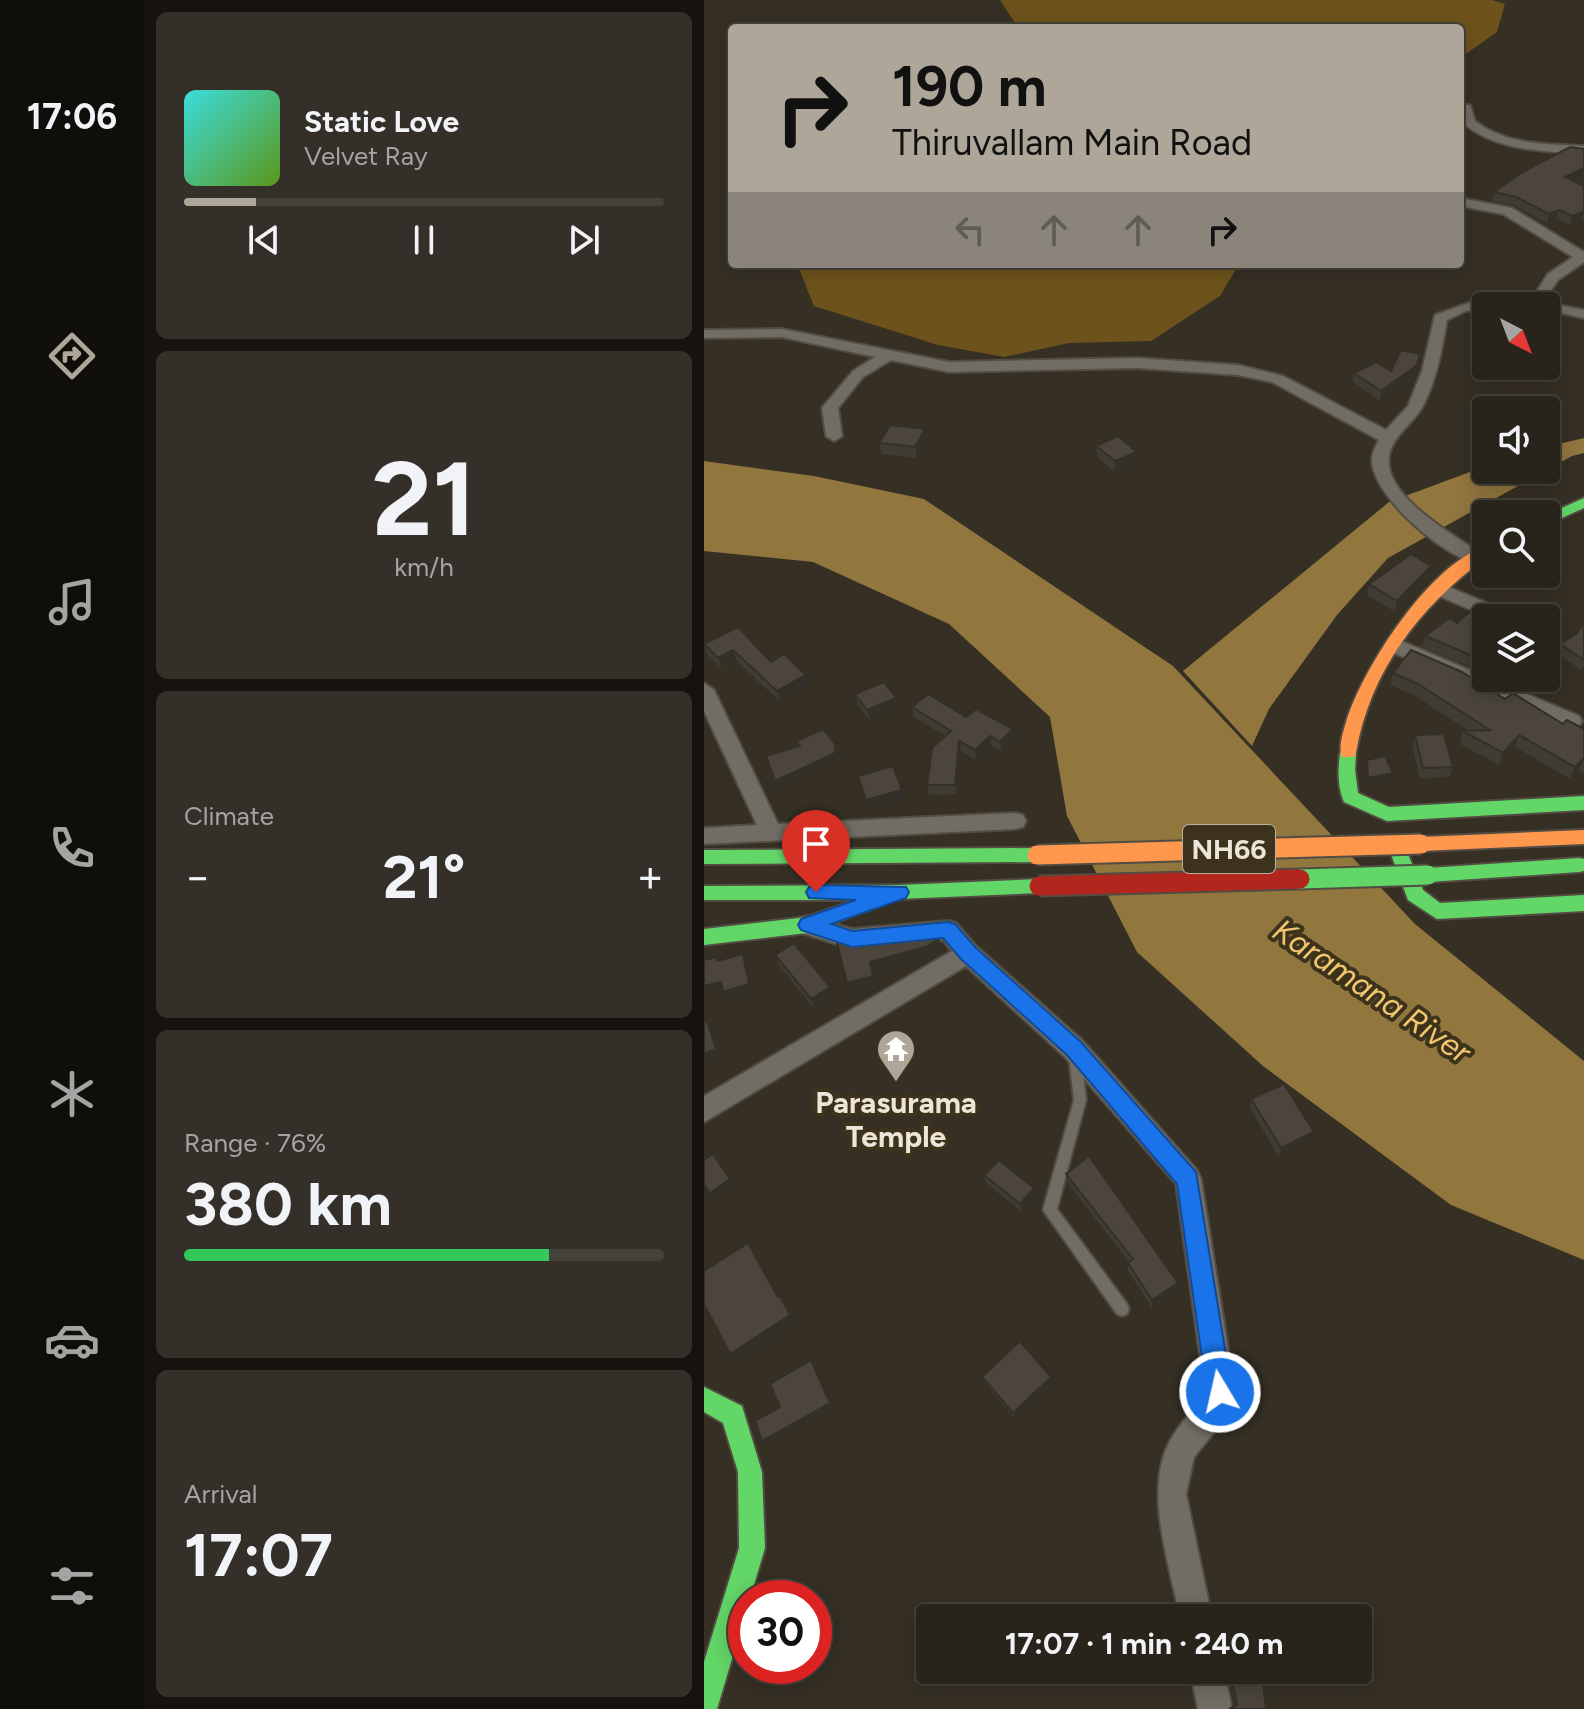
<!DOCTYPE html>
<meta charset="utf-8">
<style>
body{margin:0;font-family:Figtree,sans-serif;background:#342f28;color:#f1f3f6;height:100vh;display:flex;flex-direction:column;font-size:30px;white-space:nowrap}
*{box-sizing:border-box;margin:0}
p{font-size:26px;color:#a5a4a3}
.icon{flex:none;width:44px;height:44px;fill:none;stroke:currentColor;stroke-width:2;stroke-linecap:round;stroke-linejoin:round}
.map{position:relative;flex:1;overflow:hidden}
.details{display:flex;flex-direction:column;gap:12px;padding:12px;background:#16130f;width:560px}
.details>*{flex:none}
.guide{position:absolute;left:24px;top:24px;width:736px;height:244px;border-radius:8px;box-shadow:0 4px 20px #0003,0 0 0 2px #44403a;background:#ada699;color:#111;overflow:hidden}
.needle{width:52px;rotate:138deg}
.buttons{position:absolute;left:768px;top:292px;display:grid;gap:16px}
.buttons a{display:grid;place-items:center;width:88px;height:88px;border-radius:8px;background:#28231b;box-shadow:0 4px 20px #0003,0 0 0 2px #44403a;font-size:40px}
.speed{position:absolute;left:24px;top:1580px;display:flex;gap:16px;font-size:40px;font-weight:700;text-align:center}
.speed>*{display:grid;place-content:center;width:104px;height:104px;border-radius:50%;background:#28231b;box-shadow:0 4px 20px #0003,0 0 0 2px #44403a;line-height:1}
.speed .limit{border:12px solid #d22;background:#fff;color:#111}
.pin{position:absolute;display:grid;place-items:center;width:68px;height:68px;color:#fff;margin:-82px -34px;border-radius:50% 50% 50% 0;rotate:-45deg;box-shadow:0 0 8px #0007}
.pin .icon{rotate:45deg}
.me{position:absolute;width:88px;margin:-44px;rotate:351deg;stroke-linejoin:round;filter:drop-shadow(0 0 6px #0008)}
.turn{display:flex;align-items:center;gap:28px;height:168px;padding:0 32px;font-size:36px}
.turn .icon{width:104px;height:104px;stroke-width:2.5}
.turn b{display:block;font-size:56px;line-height:68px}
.lanes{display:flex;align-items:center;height:76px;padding:0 32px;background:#0003;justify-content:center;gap:40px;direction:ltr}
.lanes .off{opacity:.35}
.big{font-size:60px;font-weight:700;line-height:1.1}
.details .widget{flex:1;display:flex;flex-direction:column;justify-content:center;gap:12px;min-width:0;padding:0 28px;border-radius:12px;background:#342f28}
.details .dial{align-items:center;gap:0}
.dial b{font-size:104px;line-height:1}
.song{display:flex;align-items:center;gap:24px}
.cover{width:96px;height:96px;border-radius:12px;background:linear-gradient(135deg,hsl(180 70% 55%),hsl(90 70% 35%))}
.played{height:8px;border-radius:4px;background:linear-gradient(90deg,#ada699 15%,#44403a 15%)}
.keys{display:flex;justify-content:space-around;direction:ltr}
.heat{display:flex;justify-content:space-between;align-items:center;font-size:44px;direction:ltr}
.charge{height:12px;border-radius:6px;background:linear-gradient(90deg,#34c759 76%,#44403a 0)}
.trip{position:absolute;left:212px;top:1604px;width:456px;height:80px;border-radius:8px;background:#28231b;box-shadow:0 4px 20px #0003,0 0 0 2px #44403a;font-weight:700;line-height:80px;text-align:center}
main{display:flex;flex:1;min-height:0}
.tab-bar{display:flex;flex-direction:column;width:144px;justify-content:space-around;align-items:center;background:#100e0b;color:#a5a4a3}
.tab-bar .icon{width:56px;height:56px}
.tab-bar .current{color:#ada699}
.tab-bar b{font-size:36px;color:#f1f3f6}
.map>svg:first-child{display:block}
.forest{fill:#6d531b}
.water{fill:#91763e}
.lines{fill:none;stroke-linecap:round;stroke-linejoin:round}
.lane-casing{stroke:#524c42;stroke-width:4}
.street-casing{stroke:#524c42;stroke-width:4}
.fast-casing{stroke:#524c42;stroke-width:4}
.slow-casing{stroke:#524c42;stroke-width:4}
.lane{fill:#716d65;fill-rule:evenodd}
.street{fill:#716d65;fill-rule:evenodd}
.fast{fill:#63d668;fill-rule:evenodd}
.slow{fill:#ff974d;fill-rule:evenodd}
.fast-bridge-casing{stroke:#524c42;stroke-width:23;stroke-linecap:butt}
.slow-bridge-casing{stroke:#524c42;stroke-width:23;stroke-linecap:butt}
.jam-bridge-casing{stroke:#524c42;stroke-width:23;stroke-linecap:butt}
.fast-bridge{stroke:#63d668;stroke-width:19}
.slow-bridge{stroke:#ff974d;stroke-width:19}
.jam-bridge{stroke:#b3261e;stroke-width:19}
.wall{fill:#403b33}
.shaded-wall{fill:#343029}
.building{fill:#4b453b;stroke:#343029;stroke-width:2}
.route{fill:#1a73e8;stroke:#114b97;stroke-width:2}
.labels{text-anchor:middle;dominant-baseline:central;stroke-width:8;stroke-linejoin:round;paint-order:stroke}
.shield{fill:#3d321c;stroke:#b8b0a0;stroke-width:2}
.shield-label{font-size:28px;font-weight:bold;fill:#ede6d8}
.poi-label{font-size:30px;font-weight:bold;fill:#ede6d8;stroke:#3d321c}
.water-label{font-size:32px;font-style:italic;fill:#f0c56e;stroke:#3d321c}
</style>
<main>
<nav class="tab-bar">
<b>17:06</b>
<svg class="icon current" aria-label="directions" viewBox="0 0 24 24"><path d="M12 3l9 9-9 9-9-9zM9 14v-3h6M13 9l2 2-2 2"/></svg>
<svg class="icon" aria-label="music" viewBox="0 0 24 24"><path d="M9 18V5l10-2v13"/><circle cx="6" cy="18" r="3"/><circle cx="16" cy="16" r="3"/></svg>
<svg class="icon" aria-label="phone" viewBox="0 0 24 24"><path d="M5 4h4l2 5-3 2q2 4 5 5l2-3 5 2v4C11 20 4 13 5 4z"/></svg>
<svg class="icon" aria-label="climate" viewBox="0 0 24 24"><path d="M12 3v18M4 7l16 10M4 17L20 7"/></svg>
<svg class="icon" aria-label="car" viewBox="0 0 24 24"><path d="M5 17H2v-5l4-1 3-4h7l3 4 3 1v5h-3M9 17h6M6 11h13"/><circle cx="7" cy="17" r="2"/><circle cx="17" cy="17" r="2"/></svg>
<svg class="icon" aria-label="filters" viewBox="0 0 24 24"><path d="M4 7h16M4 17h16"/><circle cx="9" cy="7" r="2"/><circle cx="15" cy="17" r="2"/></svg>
</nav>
<section class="details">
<div class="widget">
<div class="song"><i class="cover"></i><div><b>Static Love</b><p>Velvet Ray</p></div></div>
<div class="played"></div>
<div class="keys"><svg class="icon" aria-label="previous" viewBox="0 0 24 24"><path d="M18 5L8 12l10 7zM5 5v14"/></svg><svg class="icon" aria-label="pause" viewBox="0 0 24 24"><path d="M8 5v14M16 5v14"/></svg><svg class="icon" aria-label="next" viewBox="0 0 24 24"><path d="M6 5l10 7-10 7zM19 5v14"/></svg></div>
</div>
<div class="widget dial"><b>21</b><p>km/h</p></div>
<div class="widget"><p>Climate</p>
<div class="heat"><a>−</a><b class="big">21°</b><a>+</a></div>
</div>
<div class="widget"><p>Range · 76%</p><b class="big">380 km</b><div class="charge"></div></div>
<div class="widget"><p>Arrival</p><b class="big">17:07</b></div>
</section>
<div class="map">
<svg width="880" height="1709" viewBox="0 0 880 1709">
<rect width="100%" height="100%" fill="#352f24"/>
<path class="forest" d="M296,0H788L801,4L793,32L756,58V28H310L313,26Z
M93,264H535L516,296L447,341L365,343L300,357L234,345L110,306Z"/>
<path class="water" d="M880,438V453L868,456L684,558L633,615L565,709L548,746L479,671L685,502L782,466V470H842V447Z
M0,461L110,476L220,499L469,666L711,924L880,1061V1260L747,1205L559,1066L433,952L363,816L346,717L245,624L109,562L0,551Z"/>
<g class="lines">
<defs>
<path id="lane" d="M371,1052L375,1053L377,1057L382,1100L353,1209L423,1304L425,1309L423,1314L418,1316L413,1314L339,1210L370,1100L365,1057L367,1053Z"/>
<path id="street" d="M758,105H766L771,121C802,145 842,144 880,146V154C838,151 795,151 761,125Z
M756,198L808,208L880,252V262L854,280L839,302L880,310V318L842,310V306H782V309L762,311L743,320C738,349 733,377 720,404C712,421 694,431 687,449C670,491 750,536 779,554L782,558L779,562L773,564C738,555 673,500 668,463C667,455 671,447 675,440L568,382L534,375L433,368L245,372L187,360L159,377L134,408L138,436L130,441L122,436L118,408L149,371L171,357L78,337L0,338V330L78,329L245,362L433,358L534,365L579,376L682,430L704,406L718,371L731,315L770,301L827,300L844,274L869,257L799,214L756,206Z
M735,583L810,614L812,618H786L728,593L726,589Z
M842,629L853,631L856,636L853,641H842Z
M690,638L875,716L878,721L875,726H861L683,650L680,645Z
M0,683L10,690L74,824L311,813L319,815L322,821L319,827L311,829L0,844V828L53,825L0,711Z
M103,916L148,929L244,921L252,923L272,946L379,1041L493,1170L497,1179L531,1392L512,1430L490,1457L482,1494L508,1618H476C466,1565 439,1491 466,1441C475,1423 492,1409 501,1391L472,1184L361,1057L262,966L0,1122V1096L248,951L239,940L148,949L95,932L92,925L95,918Z
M486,1670H520L528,1709H494Z"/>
<path id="fast" d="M880,498V508L842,525V515Z
M644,747L652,753L651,770L654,793L685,807L880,796V810L683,821L640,802C633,786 634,769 636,753Z
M333,848L339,850L342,855L339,860L333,862L0,864V850Z
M697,850L703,852L719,890L736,903L880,895V911L733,919L704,900L688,857L691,852Z
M875,858L880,859V871L875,872L724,882L718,880L715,875L718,870L724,868Z
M335,879L341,881L344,886L341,891L335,893L194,899L103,933L0,945V929L103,917L153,900H0V886L195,885Z
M0,1387L38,1406L58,1472L61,1548L46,1598H42V1612L13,1709H0V1662L35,1548L34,1472L19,1423L0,1412Z"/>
<path id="slow" d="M782,546V558C716,606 666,671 652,753L650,757H638C634,747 639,732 642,722C659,667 726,564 782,546Z
M880,830V844L717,851L711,849L708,844L711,839L717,837Z"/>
</defs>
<use href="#lane" class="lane-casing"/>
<use href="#street" class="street-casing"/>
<use href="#fast" class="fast-casing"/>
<use href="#slow" class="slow-casing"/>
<use href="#lane" class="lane"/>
<use href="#street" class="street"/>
<use href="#fast" class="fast"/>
<use href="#slow" class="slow"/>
<defs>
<path id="fast-bridge" d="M596,879L724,875"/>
<path id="slow-bridge" d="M333,855L717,844"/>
<path id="jam-bridge" d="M335,886L596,879"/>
</defs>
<use href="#fast-bridge" class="fast-bridge-casing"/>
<use href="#slow-bridge" class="slow-bridge-casing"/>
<use href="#jam-bridge" class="jam-bridge-casing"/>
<use href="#fast-bridge" class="fast-bridge"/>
<use href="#slow-bridge" class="slow-bridge"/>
<use href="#jam-bridge" class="jam-bridge"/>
</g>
<path class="wall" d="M880,149V176L869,181L880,186V220H878L866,225L852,218L843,223L810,205L788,201L790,192Z
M715,364L710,376L676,401L649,382L650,373L687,371Z
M223,440L213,458L178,454L175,443Z
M392,446L433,452V463L411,472L393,457Z
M727,566L725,577L691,612L663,595L665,584Z
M782,618V662L773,670L718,647L721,636L753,623Z
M880,624V666L877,670L853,653L856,644L872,634Z
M0,644L67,662L105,686L76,702L33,661L18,669L4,655Z
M689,673L801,699L859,724L880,729V773L875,770L866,779L811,747L795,765L756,744L759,731H765L711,696L686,685Z
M151,694L192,698L194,709L166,721L154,705Z
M208,707L262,717L309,729L310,739L297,751L287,746L272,760L257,751L252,794L225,795L223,785L241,736L210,717Z
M711,735L749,767L746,777L716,779L708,746Z
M71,955L129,997L110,1009L75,965Z
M547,1099L610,1132L608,1140L575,1157L546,1108Z
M362,1174L474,1291L448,1308L424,1271V1263L425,1262L363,1182Z
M280,1175L332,1197L318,1212L282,1183Z
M278,1377L348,1384L311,1419L281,1383Z
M527,1676L562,1709L531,1706L525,1680Z"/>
<path class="shaded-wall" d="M880,168V175L859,186L861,177Z
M855,210L852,218L843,223L845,214Z
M880,211L878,220L866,225L869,216Z
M716,354L715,364L710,376L676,401L677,391Z
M221,429L223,440L213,458L211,447Z
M433,452V463L411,472V461Z
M727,566L725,577L691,612L693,601Z
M29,650L33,661L18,669L14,658Z
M782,654V662L773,670L776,659Z
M102,675L105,686L76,702L73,691Z
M192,698L194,709L166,721L163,710Z
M309,729L310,739L297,751L296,742Z
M815,735L811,747L795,765L799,753Z
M286,736L287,746L272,760L271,750Z
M255,741L257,751L252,794L251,785Z
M131,744L134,754V762L74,791L71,781Z
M880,758L875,770L866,779L871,767Z
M689,773L688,778L663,784L664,778Z
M198,790L200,800L165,811L162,800Z
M235,939L238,953L224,961L171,976L174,990L148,998L143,983L166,962Z
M39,954L42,962L48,992L23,999L19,992Z
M17,982L21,989L0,995V986Z
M126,987L129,997L110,1009L107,999Z
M3,1021L8,1030L17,1059L0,1065Z
M610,1132L608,1140L575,1157L577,1148Z
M26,1179L31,1188L11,1201L6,1193Z
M330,1188L332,1197L318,1212L316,1204Z
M44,1243L52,1255L81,1308L74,1297Z
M474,1283V1291L448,1308V1300Z
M76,1296L93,1325L34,1364L26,1354Z
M107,1360L111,1366L130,1409L63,1446L58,1441Z
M347,1377L348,1384L311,1419L309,1413Z"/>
<path class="building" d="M866,147L880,149V168L861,177L880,186V211L869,216L855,210L845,214L812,197L790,192L817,173Z
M697,350L716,354L712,366L677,391L650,373L672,362L687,371Z
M186,425L221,429L211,447L175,443Z
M414,436L433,452L411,461L392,446Z
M707,554L727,566L693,601L665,584Z
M774,604L809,618H782V654L776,659L721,636L745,618L753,623Z
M880,624V660L856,644L872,634Z
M34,627L67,662L80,654L102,675L73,691L29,650L14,658L0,644Z
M707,650L758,672L801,699L809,693L859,724L863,720L880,729V758L871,767L815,735L799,753L759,731L786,730L714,684L689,673Z
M180,682L192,698L163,710L151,694Z
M224,694L262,717L272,709L309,729L296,742L286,736L271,750L255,741L251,785H223L228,748L247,731L208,707Z
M119,729L131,744V753L71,781L62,756L96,746L92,741Z
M740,734L749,767L719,768L711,735Z
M681,756L689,773L664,778L663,760Z
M189,766L198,790L162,800L154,776Z
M232,929L235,939L221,947L166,962L169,976L143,983L133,943L162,935Z
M90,943L126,987L107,999L71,955Z
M39,954L45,984L19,992L17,982L0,986V960L13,957V961Z
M3,1021L12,1049L0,1054V1022Z
M580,1084L610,1132L577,1148L547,1099Z
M9,1154L26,1179L6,1193L0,1184V1160Z
M385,1156L474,1283L448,1300L424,1263L429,1259L362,1174Z
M295,1160L330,1188L316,1204L280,1175Z
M44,1243L74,1297L76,1296L86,1315L26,1354L0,1304V1271Z
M316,1341L347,1377L309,1413L278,1377Z
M107,1360L126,1403L58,1441L51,1421L76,1407L66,1384Z
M558,1673L562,1709H525L533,1705L527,1676Z"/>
<path class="route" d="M112,885L202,887L205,892L202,898L127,924L148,931L244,922L251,924L271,947L377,1042L492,1172L528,1392L524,1400L516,1404L507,1400L503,1392L473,1184L363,1055L257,959L239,938L148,947L97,930L94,925L97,919L152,900L105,898L102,892L105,887Z"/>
<defs>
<symbol id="temple-pin" viewBox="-11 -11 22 30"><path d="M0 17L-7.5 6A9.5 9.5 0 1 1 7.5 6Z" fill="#ada699" stroke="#3d321c"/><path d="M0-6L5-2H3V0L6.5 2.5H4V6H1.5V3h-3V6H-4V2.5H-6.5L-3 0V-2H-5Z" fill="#fff"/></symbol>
</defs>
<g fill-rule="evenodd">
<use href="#temple-pin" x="170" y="1027" width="44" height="60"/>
</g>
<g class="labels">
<rect class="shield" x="479" y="825" width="92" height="48" rx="6"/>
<g class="shield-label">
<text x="525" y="849">NH66</text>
</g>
<g class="poi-label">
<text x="192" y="1102">Parasurama<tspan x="192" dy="34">Temple</tspan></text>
</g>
<g class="water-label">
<text transform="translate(668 991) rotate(34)">Karamana River</text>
</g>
</g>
</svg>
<div class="buttons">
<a><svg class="needle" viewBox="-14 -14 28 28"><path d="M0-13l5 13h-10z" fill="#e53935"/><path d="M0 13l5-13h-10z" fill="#a5a4a3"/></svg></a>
<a><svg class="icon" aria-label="sound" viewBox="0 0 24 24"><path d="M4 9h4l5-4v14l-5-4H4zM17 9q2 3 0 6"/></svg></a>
<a><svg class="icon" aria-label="search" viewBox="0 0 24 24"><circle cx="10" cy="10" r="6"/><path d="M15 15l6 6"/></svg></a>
<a><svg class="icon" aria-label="layers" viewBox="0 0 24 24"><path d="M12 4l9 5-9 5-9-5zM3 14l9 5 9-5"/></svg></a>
</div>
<div class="speed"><div class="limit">30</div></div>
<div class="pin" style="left:112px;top:892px;background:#d93025"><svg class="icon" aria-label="arrive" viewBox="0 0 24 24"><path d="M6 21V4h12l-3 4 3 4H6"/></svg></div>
<svg class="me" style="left:516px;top:1392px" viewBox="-20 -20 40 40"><circle r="17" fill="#1a73e8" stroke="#fff" stroke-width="3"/><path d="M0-11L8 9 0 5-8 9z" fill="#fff"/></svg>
<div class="trip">17:07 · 1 min · 240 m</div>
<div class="guide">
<div class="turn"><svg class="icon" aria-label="right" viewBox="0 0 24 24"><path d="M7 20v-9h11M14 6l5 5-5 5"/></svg><div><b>190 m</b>Thiruvallam Main Road</div></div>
<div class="lanes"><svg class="icon off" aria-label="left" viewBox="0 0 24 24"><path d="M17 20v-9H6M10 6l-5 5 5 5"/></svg><svg class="icon off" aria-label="ahead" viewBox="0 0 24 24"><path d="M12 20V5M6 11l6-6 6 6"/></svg><svg class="icon off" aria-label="ahead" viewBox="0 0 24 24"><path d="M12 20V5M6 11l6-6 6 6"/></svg><svg class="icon" aria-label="right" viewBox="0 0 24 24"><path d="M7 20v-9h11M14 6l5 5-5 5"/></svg></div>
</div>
</div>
</main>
